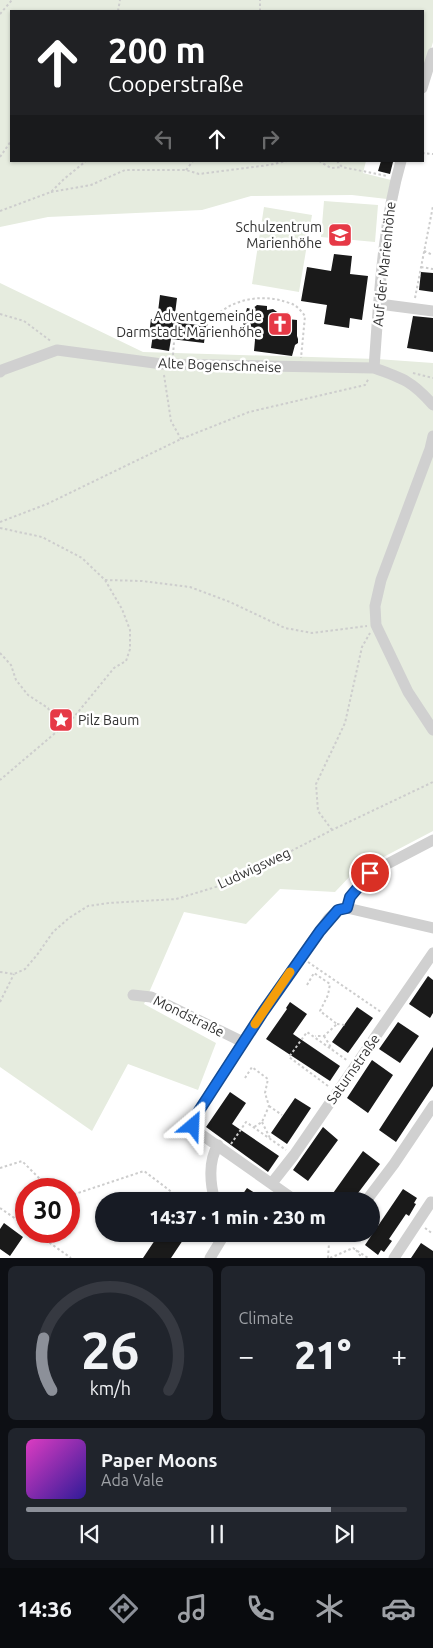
<!DOCTYPE html>
<meta charset="utf-8">
<style>
body{margin:0;font-family:Ubuntu,sans-serif;background:#20242c;color:#f1f3f6;height:100vh;display:flex;flex-direction:column;font-size:19px;white-space:nowrap}
*{box-sizing:border-box;margin:0}
p{font-size:16px;color:#9ea1a6}
.icon{flex:none;width:28px;height:28px;fill:none;stroke:currentColor;stroke-width:2;stroke-linecap:round;stroke-linejoin:round}
.map{position:relative;height:1258px;overflow:hidden}
.drawer{display:flex;flex-direction:column;gap:8px;padding:8px;background:#0d0f14;flex:1}
.drawer>*{flex:none}
.guide{position:absolute;left:10px;top:10px;width:414px;height:152px;border-radius:0px;box-shadow:0 1px 4px #0004;background:#202124;color:#fff;overflow:hidden}
.speed{position:absolute;left:15px;top:1178px;display:flex;gap:10px;font-size:25px;font-weight:700;text-align:center}
.speed>*{display:grid;place-content:center;width:65px;height:65px;border-radius:50%;background:#171b24;box-shadow:0 1px 4px #0004;line-height:1}
.speed .limit{border:8px solid #d22;background:#fff;color:#111}
.pin{position:absolute;display:grid;place-items:center;width:42px;height:42px;color:#fff;margin:-21px;border:2px solid #fff;border-radius:50%;box-shadow:0 1px 5px #0007}
.me{position:absolute;width:55px;margin:-28px;rotate:26deg;stroke-linejoin:round;filter:drop-shadow(0 0 4px #0008)}
.turn{display:flex;align-items:center;gap:18px;height:105px;padding:0 15px;font-size:22px}
.turn .icon{width:65px;height:65px;stroke-width:2.5}
.turn b{display:block;font-size:35px;line-height:42px}
.lanes{display:flex;align-items:center;height:48px;padding:0 15px;background:#0003;justify-content:center;gap:25px;direction:ltr}
.lanes .off{opacity:.35}
.big{font-size:38px;font-weight:800;line-height:1.1}
.drawer .card{flex:1;display:flex;flex-direction:column;justify-content:center;gap:8px;min-width:0;padding:0 18px;border-radius:8px;background:#20242c}
.drawer .dial{align-items:center;gap:0}
.dial svg{height:130px;overflow:visible;fill:none;stroke:#363941;stroke-width:7;stroke-linecap:round;text-anchor:middle}
.dial text{fill:#f1f3f6;stroke:none}
.song{display:flex;align-items:center;gap:15px}
.cover{width:60px;height:60px;border-radius:8px;background:linear-gradient(135deg,hsl(310 70% 55%),hsl(250 70% 35%))}
.played{height:5px;border-radius:2px;background:linear-gradient(90deg,#8c9099 80%,#363941 80%)}
.keys{display:flex;justify-content:space-around;direction:ltr}
.heat{display:flex;justify-content:space-between;align-items:center;font-size:28px;direction:ltr}
.drawer .tiles{flex:1;display:grid;gap:8px;grid-template-columns:1fr 1fr}
.card:last-child{grid-column:span 2}
.trip{position:absolute;left:95px;top:1192px;width:285px;height:50px;border-radius:25px;background:#171b24;box-shadow:0 1px 4px #0004;font-weight:800;line-height:50px;text-align:center}
.tabs{display:flex;height:80px;justify-content:space-around;align-items:center;background:#090b0e;color:#9ea1a6}
.tabs .icon{width:35px;height:35px}
.tabs .on{color:#8c9099}
.tabs b{font-size:22px;color:#f1f3f6}
.map>svg:first-child{display:block}
.green{fill:#e6ecdf}
.building{fill:#1a1a1a}
.lines{fill:none;stroke-linecap:round;stroke-linejoin:round}
.path{stroke:#cdcdcd;stroke-width:2;stroke-dasharray:2.5 2.5;stroke-linecap:butt}
.minor{stroke:#d0d0d0;stroke-width:11}
.route-casing{stroke:#114b97;stroke-width:12}
.route{stroke:#1a73e8;stroke-width:9}
.slow{stroke:#f59e0b;stroke-width:9}
.labels{text-anchor:middle;dominant-baseline:central;stroke-width:5;stroke-linejoin:round;paint-order:stroke}
.poi-label{font-size:14px;fill:#333;stroke:#fff;text-anchor:end}
.street-label{font-size:14px;fill:#333;stroke:#fff}
</style>
<div class="map">
<svg width="433" height="1258" viewBox="0 0 433 1258">
<rect width="100%" height="100%" fill="#fff"/>
<path class="green" d="M0,0H433V42L423,76L422,11H11V161H366L363,173L391,180L387,199L352,195L251,196L202,210L48,217L0,227Z
M324,201L378,205L375,242L321,237Z
M264,207L312,215L299,292L252,284Z
M0,283L143,352L377,359L433,363V831L353,873L335,892L280,889L246,924L184,912L144,1004L216,1043L198,1090L128,1064L92,1131L0,1067Z"/>
<path class="building" d="M381,161L393,162L390,174L378,171Z
M334,254L352,256L350,274L368,276L362,320L350,318L349,328L324,324L327,305L301,301L307,267L331,271Z
M421,272L433,273V292L419,290Z
M160,295L177,298L174,322L206,326L204,343L171,339L169,351L151,348L153,334H149L151,319L157,320Z
M257,305L267,306V310L273,309L287,319L297,320V336L298,339V343L295,345L292,356L254,351L255,340L252,328L246,330L243,324L247,308L252,309Z
M413,316L433,318V352L407,348Z
M428,976L433,980V1013L430,1018L409,1004Z
M290,1002L307,1014L293,1034L340,1066L330,1081L266,1039L287,1009L286,1008Z
M357,1007L373,1018L348,1053L332,1042Z
M398,1022L419,1036L400,1063L379,1049Z
M433,1047V1086L396,1142L379,1130Z
M372,1060L393,1075L368,1113L347,1098Z
M230,1092L246,1103L232,1124L279,1156L268,1172L206,1127Z
M295,1098L311,1108L287,1144L271,1133Z
M323,1127L338,1140L308,1181L293,1170Z
M363,1151L380,1164L352,1201H338L331,1196Z
M247,1188L267,1201H238Z
M403,1189L417,1198L414,1203L416,1204L409,1216L406,1214L389,1239L392,1241L384,1252L381,1250L378,1255L365,1245Z
M4,1223L23,1237L10,1256L0,1249V1229Z
M159,1234H187L171,1258H143Z
M421,1243L433,1251V1258H411Z"/>
<g class="lines">
<path class="path" d="M118,11L120,0
M260,11V0
M0,14L12,0
M422,153L433,154
M0,157L11,141
M319,161L331,168L342,167
M337,161L342,167L387,176
M186,170L193,161
M51,192L91,185L125,170H186L199,174L269,165L287,161
M0,211L51,192L64,179L86,161
M424,251L433,255
M421,267L433,269
M415,298L433,206
M0,314L24,321L52,342
M206,326C224,302 255,293 283,301C286,302 291,303 294,305C298,307 302,312 305,316L301,358
M173,355L174,342
M413,373L433,378
M164,375L171,421L181,439
M0,522L47,504L181,439L249,412L365,385L369,378
M0,528L42,537L82,558L105,580L122,609L130,630V649L126,661L114,668L74,717L0,780
M105,580L142,581L190,587L230,602L285,628L312,633L367,626
M0,653L11,665L16,680L28,695L48,708L58,731
M332,830L318,811L316,784L345,723L362,647L370,633
M308,962L381,1012
M0,972L14,974L25,969L37,955L53,932L69,918L88,906L109,903L176,899L229,883L332,830L433,782
M307,985L314,973L330,984L328,995L320,1011L337,1024L324,1036H315
M0,1002L14,974
M337,1024L345,1025
M324,1036L332,1049
M245,1078L252,1067L268,1079L265,1093L269,1106L262,1122L254,1127
M328,1086L289,1057L307,1032L348,1061
M269,1106L282,1115
M262,1122L270,1138
M231,1144L246,1122L286,1150
M0,1168L22,1161L50,1189
M69,1196L144,1171L177,1196L204,1193
M0,1208L26,1226
M425,1228L433,1234
M33,1231L71,1258
M356,1250L362,1258
M328,1258L329,1243
M330,1258L353,1248L368,1258"/>
<path class="minor" d="M422,88L433,53
M379,304L433,311
M374,368C379,300 382,227 401,161
M0,372L2,370L57,350L162,364L374,368C403,378 413,382 433,405
M433,436L430,449L381,580L375,606L376,625L408,692L433,730
M347,908L350,897L370,873L433,840
M133,995L151,997L243,1042
M272,1183L294,1155L433,953
M215,1201C210,1184 208,1161 218,1145
M296,1201L195,1130L193,1126V1120L263,1011L329,918L338,910L347,908L433,928
M366,1201L394,1164L433,1106
M330,1234H333
M210,1258L221,1240L223,1234
M394,1258L431,1202"/>
</g>
<g class="lines">
<defs>
<path id="route" d="M193,1126V1120L263,1012L320,931L338,910L347,908L350,897L370,873"/>
</defs>
<use href="#route" class="route-casing"/>
<use href="#route" class="route"/>
<path class="slow" d="M255,1024L290,972"/>
</g>
<defs>
<symbol id="school-square" viewBox="-11 -11 22 22"><rect x="-9" y="-9" width="18" height="18" rx="4" fill="#e63946" stroke="#fff"/><path d="M0-5L7-2L0 1L-7-2ZM-4 1L0 2.5L4 1V4Q0 6-4 4Z" fill="#fff"/></symbol>
<symbol id="church-square" viewBox="-11 -11 22 22"><rect x="-9" y="-9" width="18" height="18" rx="4" fill="#e63946" stroke="#fff"/><path d="M-1.2-6h2.4v3.5h3.3v2.4h-3.3V6h-2.4V-.1h-3.3v-2.4h3.3Z" fill="#fff"/></symbol>
<symbol id="sight-square" viewBox="-11 -11 22 22"><rect x="-9" y="-9" width="18" height="18" rx="4" fill="#e63946" stroke="#fff"/><path d="M0-6L1.8-2.2L6-1.7L2.9 1.2L3.7 5.4L0 3.3L-3.7 5.4L-2.9 1.2L-6-1.7L-1.8-2.2Z" fill="#fff"/></symbol>
</defs>
<g fill-rule="evenodd">
<use href="#school-square" x="326" y="221" width="28" height="28"/>
<use href="#church-square" x="266" y="310" width="28" height="28"/>
<use href="#sight-square" x="47" y="706" width="28" height="28"/>
</g>
<g class="labels">
<g class="poi-label">
<text x="322" y="227">Schulzentrum<tspan x="322" dy="16">Marienhöhe</tspan></text>
<text x="262" y="316">Adventgemeinde<tspan x="262" dy="16">Darmstadt Marienhöhe</tspan></text>
<text x="78" y="720" text-anchor="start">Pilz Baum</text>
</g>
<g class="street-label">
<text transform="translate(384 264) rotate(-84)">Auf der Marienhöhe</text>
<text transform="translate(220 365) rotate(2)">Alte Bogenschneise</text>
<text transform="translate(254 868) rotate(-25)">Ludwigsweg</text>
<text transform="translate(189 1016) rotate(26)">Mondstraße</text>
<text transform="translate(353 1069) rotate(-55)">Saturnstraße</text>
</g>
</g>
</svg>
<div class="speed"><div class="limit">30</div></div>
<div class="pin" style="left:370px;top:873px;background:#d93025"><svg class="icon" aria-label="arrive" viewBox="0 0 24 24"><path d="M6 21V4h12l-3 4 3 4H6"/></svg></div>
<svg class="me" style="left:193px;top:1126px" viewBox="-20 -20 40 40"><path d="M0-17L14 15 0 8-14 15z" fill="#1a73e8" stroke="#fff" stroke-width="4"/></svg>
<div class="trip">14:37 · 1 min · 230 m</div>
<div class="guide">
<div class="turn"><svg class="icon" aria-label="ahead" viewBox="0 0 24 24"><path d="M12 20V5M6 11l6-6 6 6"/></svg><div><b>200 m</b>Cooperstraße</div></div>
<div class="lanes"><svg class="icon off" aria-label="left" viewBox="0 0 24 24"><path d="M17 20v-9H6M10 6l-5 5 5 5"/></svg><svg class="icon" aria-label="ahead" viewBox="0 0 24 24"><path d="M12 20V5M6 11l6-6 6 6"/></svg><svg class="icon off" aria-label="right" viewBox="0 0 24 24"><path d="M7 20v-9h11M14 6l5 5-5 5"/></svg></div>
</div>
</div>
<section class="drawer">
<div class="tiles">
<div class="card dial"><svg viewBox="0 0 100 80">
<path d="M14 69A42 42 0 1 1 86 69"/>
<path d="M14 69A42 42 0 0 1 9 37" stroke="#8c9099"/>
<text x="50" y="56" font-size="32" font-weight="700">26</text>
<text x="50" y="72" font-size="11">km/h</text>
</svg></div>
<div class="card"><p>Climate</p>
<div class="heat"><a>−</a><b class="big">21°</b><a>+</a></div>
</div>
<div class="card">
<div class="song"><i class="cover"></i><div><b>Paper Moons</b><p>Ada Vale</p></div></div>
<div class="played"></div>
<div class="keys"><svg class="icon" aria-label="previous" viewBox="0 0 24 24"><path d="M18 5L8 12l10 7zM5 5v14"/></svg><svg class="icon" aria-label="pause" viewBox="0 0 24 24"><path d="M8 5v14M16 5v14"/></svg><svg class="icon" aria-label="next" viewBox="0 0 24 24"><path d="M6 5l10 7-10 7zM19 5v14"/></svg></div>
</div>
</div>
</section>
<nav class="tabs">
<b>14:36</b>
<svg class="icon on" aria-label="directions" viewBox="0 0 24 24"><path d="M12 3l9 9-9 9-9-9zM9 14v-3h6M13 9l2 2-2 2"/></svg>
<svg class="icon" aria-label="music" viewBox="0 0 24 24"><path d="M9 18V5l10-2v13"/><circle cx="6" cy="18" r="3"/><circle cx="16" cy="16" r="3"/></svg>
<svg class="icon" aria-label="phone" viewBox="0 0 24 24"><path d="M5 4h4l2 5-3 2q2 4 5 5l2-3 5 2v4C11 20 4 13 5 4z"/></svg>
<svg class="icon" aria-label="climate" viewBox="0 0 24 24"><path d="M12 3v18M4 7l16 10M4 17L20 7"/></svg>
<svg class="icon" aria-label="car" viewBox="0 0 24 24"><path d="M5 17H2v-5l4-1 3-4h7l3 4 3 1v5h-3M9 17h6M6 11h13"/><circle cx="7" cy="17" r="2"/><circle cx="17" cy="17" r="2"/></svg>
</nav>
